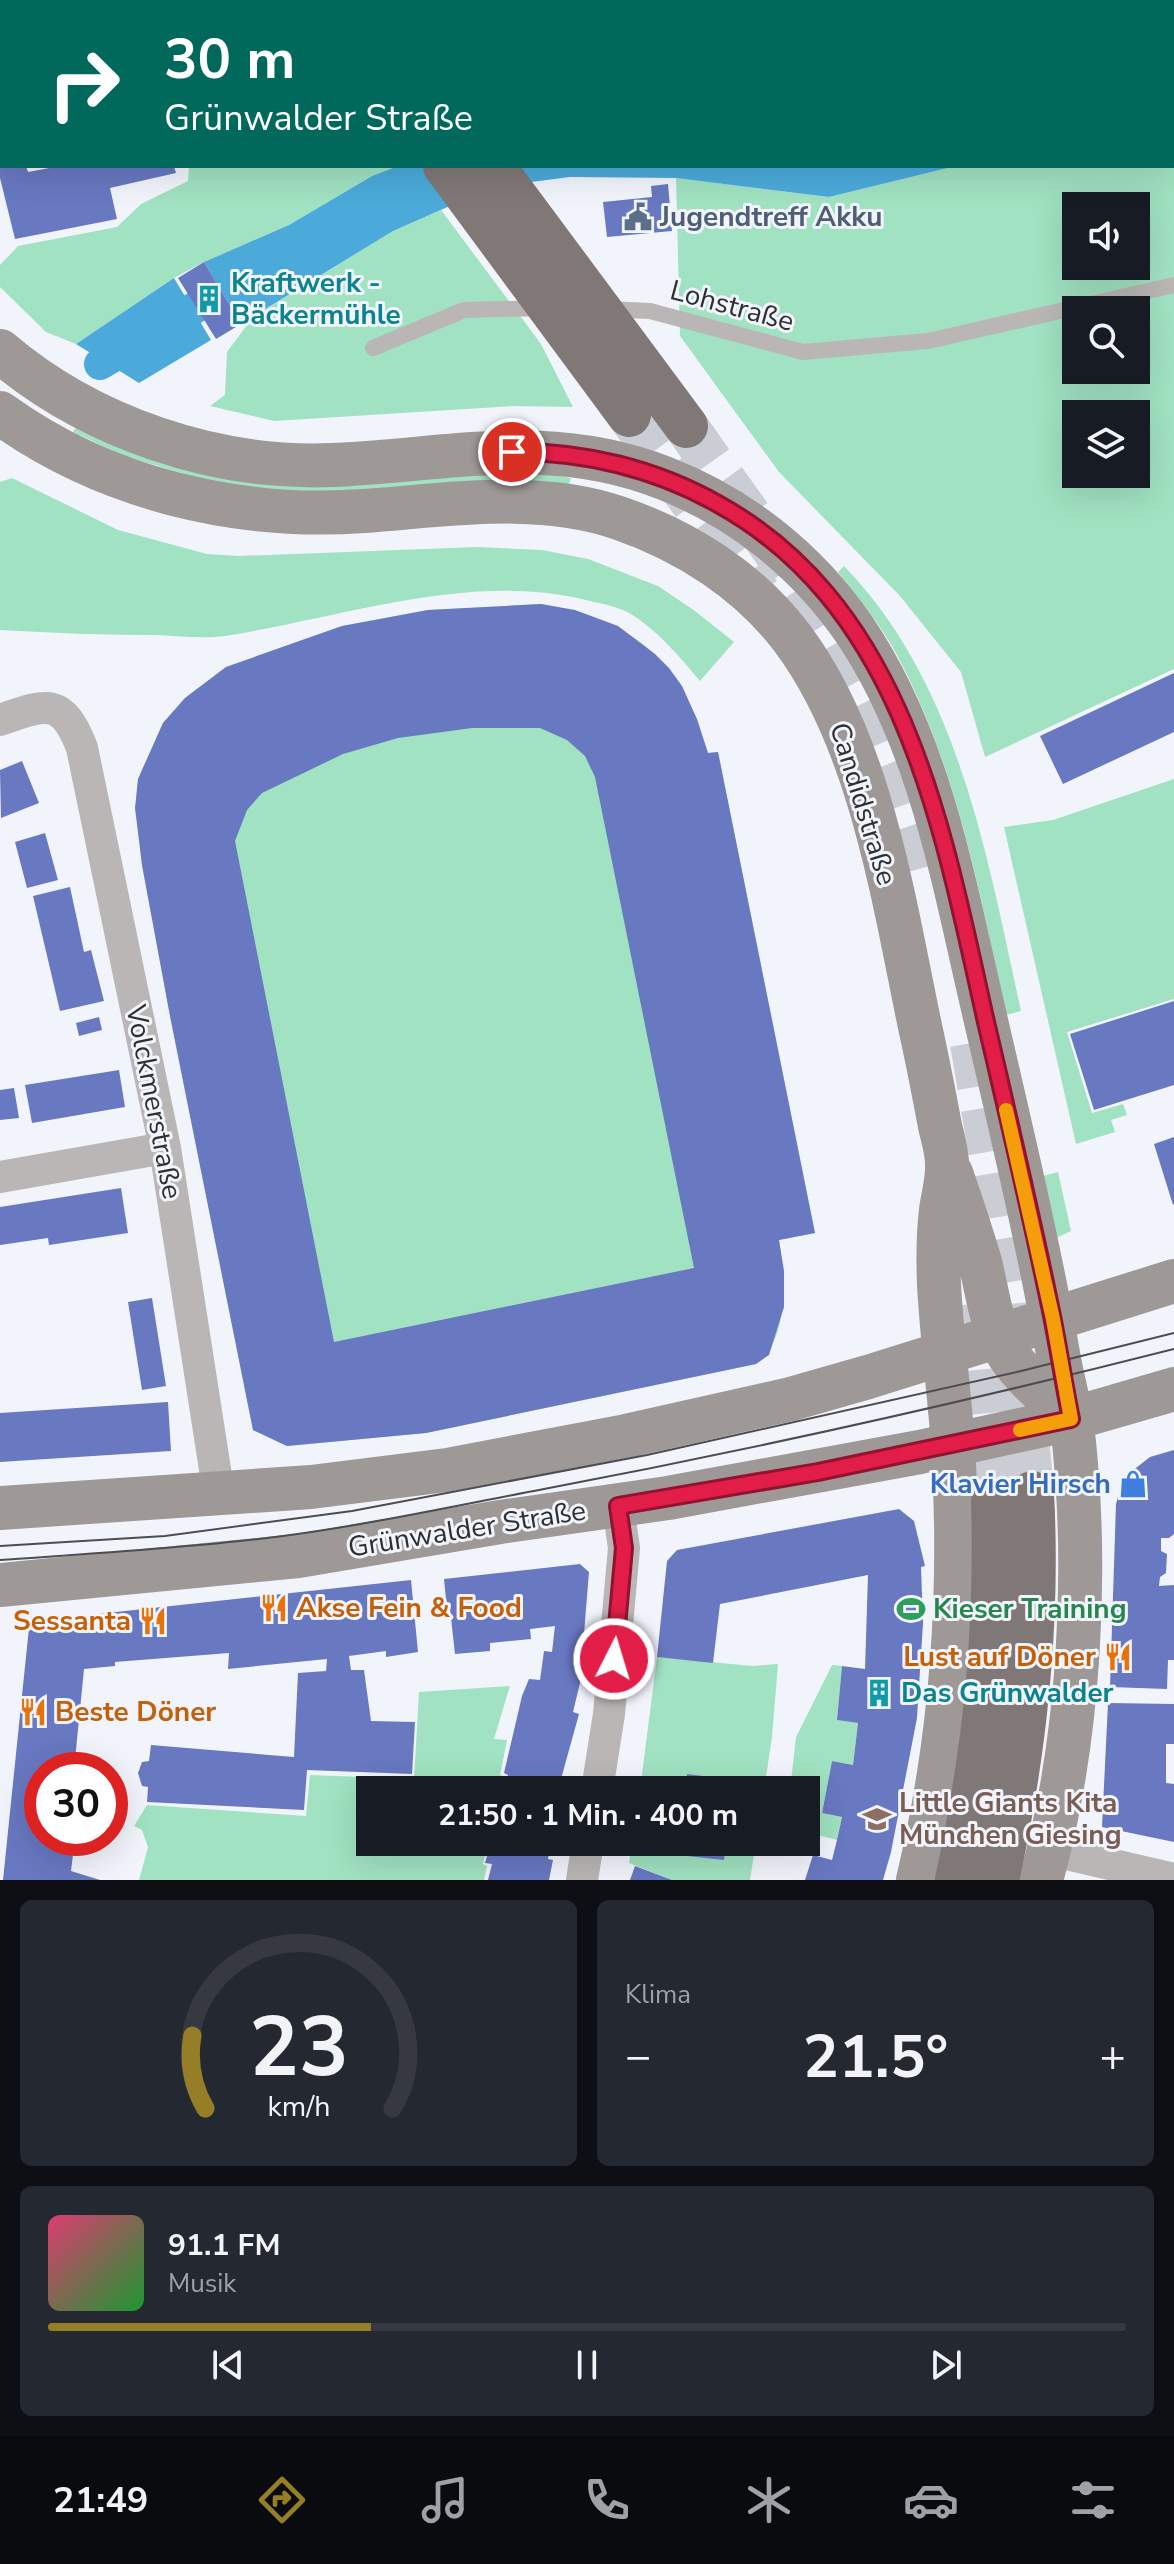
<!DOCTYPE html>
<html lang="de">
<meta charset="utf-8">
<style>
body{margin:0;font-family:"Nunito Sans",sans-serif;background:#242831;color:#f1f3f6;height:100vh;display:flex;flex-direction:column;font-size:30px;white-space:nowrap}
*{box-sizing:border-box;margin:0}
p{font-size:26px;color:#9ea1a6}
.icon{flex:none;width:44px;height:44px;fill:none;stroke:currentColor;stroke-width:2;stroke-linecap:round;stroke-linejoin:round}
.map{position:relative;height:1880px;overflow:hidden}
.drawer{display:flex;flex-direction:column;gap:20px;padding:20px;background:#0d0f14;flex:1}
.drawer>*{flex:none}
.guide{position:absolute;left:0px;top:0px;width:1174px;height:168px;box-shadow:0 8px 32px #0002;background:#00695c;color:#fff;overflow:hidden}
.tools{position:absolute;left:1062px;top:192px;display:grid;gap:16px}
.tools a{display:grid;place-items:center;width:88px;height:88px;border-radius:0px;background:#171b24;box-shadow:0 8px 32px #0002;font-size:40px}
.speed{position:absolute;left:24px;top:1752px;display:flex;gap:16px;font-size:40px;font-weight:700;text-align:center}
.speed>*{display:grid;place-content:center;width:104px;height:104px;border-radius:50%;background:#171b24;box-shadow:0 8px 32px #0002;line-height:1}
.speed .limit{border:12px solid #d22;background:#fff;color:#111}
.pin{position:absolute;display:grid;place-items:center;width:68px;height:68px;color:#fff;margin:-34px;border:4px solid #fff;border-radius:50%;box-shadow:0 2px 8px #0007}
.me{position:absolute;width:88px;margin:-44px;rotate:5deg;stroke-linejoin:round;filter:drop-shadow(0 0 6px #0008)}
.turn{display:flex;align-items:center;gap:28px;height:168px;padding:0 32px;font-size:36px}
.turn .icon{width:104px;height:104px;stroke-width:2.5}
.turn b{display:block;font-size:56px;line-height:68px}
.big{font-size:60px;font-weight:700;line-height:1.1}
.drawer .tile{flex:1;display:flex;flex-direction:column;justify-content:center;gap:12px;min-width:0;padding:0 28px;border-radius:12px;background:#242831}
.drawer .dial{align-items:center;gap:0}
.dial svg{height:208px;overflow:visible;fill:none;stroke:#363941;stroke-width:7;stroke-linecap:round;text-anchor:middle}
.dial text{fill:#f1f3f6;stroke:none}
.song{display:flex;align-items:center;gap:24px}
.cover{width:96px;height:96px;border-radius:12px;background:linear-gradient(135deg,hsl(340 70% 55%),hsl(130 70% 35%))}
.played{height:8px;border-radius:4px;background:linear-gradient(90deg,#957e25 30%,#363941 30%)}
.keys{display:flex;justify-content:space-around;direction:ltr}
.heat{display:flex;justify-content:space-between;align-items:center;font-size:44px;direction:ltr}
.drawer .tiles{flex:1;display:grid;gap:20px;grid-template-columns:1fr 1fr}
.tile:last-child{grid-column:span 2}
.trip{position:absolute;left:356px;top:1776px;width:464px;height:80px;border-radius:0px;background:#171b24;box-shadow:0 8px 32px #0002;font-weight:700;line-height:80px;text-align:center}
.tabs{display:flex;height:128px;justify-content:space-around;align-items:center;background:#090b0e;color:#9ea1a6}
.tabs .icon{width:56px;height:56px}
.tabs .active{color:#957e25}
.tabs b{font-size:36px;color:#f1f3f6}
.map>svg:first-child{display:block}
.green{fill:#a0e2c1;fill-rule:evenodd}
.water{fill:#4baada}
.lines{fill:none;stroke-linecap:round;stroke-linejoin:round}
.canal{stroke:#4baada;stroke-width:32}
.building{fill:#6878c1;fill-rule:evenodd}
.trunk-tunnel{stroke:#cbcdd4;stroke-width:44;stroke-dasharray:44 22;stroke-linecap:butt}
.service{stroke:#bab6b5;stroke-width:16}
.minor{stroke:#bab6b5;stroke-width:32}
.secondary{stroke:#9e9896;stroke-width:44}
.trunk{stroke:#807876;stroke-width:44}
.tram{stroke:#4c4d51;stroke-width:2}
.route-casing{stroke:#92132f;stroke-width:20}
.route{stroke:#e11d48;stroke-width:14}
.slow{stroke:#f59e0b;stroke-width:14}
.labels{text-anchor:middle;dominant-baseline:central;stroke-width:6;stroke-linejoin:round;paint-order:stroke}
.service-label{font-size:28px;font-weight:bold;fill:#4e5e75;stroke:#f2f4fc;text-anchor:start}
.culture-label{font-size:28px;font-weight:bold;fill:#0d838f;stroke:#f2f4fc;text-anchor:start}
.street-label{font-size:28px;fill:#2e2f32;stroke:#f2f4fc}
.shop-label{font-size:28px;font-weight:bold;fill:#366cbe;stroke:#f2f4fc;text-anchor:end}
.food-label{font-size:28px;font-weight:bold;fill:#c56008;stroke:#f2f4fc;text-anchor:start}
.leisure-label{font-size:28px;font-weight:bold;fill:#27864d;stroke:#f2f4fc;text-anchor:start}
.education-label{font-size:28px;font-weight:bold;fill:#785e54;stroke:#f2f4fc;text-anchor:start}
</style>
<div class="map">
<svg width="1174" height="1880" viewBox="0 0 1174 1880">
<rect width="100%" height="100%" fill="#f2f4fc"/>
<path class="green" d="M1172,113H1174V669L985,757L961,672L900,596L779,472L680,336L676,178L829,197L956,166H1172ZM1076,206H1136V266H1076ZM1076,310H1136V370H1076ZM1076,414H1136V474H1076Z
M189,166H398L372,176L289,225L204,262L174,278L76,344L46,332L0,287V265L18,246L117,227L141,204L188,181Z
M441,210L541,344L573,407L513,406L274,421L210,406L225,395L227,352L253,317L393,231Z
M76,427L481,472L549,474L571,478L569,485L328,494L229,487L124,456L73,432Z
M12,478L118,530L207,554L239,556L477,547L542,550L588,559L658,586L695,611L734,642L700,681C680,657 658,631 631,614C619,607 603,604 590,601C472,570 342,618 225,636C203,639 179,636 158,635C105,635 53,633 0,630V482Z
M844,566C959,685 987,856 1021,1011L1006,1015C980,893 957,768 898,657C882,626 859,599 838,572Z
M541,604C638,622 679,659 708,753L718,752L815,1233L779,1240C785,1277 790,1339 756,1364L426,1433L287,1446L253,1430L170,1016L142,865L136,808L138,779L163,723L185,698L226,667L342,626L428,610Z
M1174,779V999L1067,1032L1092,1113L1123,1104L1127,1115L1111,1120L1115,1132L1076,1144L1004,827L1053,820Z
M1058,1172L1071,1231L1056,1238L1043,1176Z
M657,1657L753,1666L778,1664L772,1737L764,1790H640Z
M832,1665L842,1666L837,1720L858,1723L853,1765L832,1761L822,1813L842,1817L837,1840L817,1835L806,1829V1790H790L796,1737Z
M510,1686L494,1739L507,1740L500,1775L505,1777L502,1790H370V1842H488L483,1864L487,1866L484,1880H139L148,1847L142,1830L134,1826L147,1805L306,1816L310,1775L414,1779L419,1692Z
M632,1842H756L750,1880H672L629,1863Z"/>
<path class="water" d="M398,166H956L829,197L676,178L570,177L493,187L393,231L241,324L204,262L289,225L372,176Z
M174,278L211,340L139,383L76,344Z"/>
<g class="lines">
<path class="canal" d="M100,364L196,307"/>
</g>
<path class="building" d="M0,166H26L28,172L60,166H174L176,173L110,188L117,219L15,239L0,178Z
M668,184L672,231L607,237L603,202L652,197L651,186Z
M204,262L241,324L216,339L178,278Z
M541,604L575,610L618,626L655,654L669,668L682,686L697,719L708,753L718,752L815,1233L779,1240L784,1271V1307L769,1355L756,1364L426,1433L287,1446L253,1430L170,1016L142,865L135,808L138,779L163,723L185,698L226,667L342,626L428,610ZM472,728H540L567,740L585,756L595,777L694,1268L334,1342L235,841L247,810L262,793L343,754L398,738Z
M1174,673V732L1063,784L1040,736Z
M22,761L39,803L1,818L0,770Z
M45,833L58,880L27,888L15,842Z
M70,887L84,952L91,950L104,1001L60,1011L33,896Z
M1174,1001V1085L1094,1110L1070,1034Z
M99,1017L102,1030L79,1036L76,1023Z
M119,1070L125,1107L32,1123L25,1085Z
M14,1088L19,1118L0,1120V1090Z
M1174,1137V1204L1173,1205L1154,1144Z
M121,1188L128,1233L49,1245L48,1238L0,1245V1207Z
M152,1298L166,1386L142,1390L128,1302Z
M168,1402L171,1451L0,1462V1413Z
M1174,1450V1534L1169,1538H1161V1551L1167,1554L1166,1573L1160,1577L1159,1586L1174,1585V1660H1168L1167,1689L1110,1687L1116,1504L1120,1490L1132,1471L1150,1457Z
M899,1509L914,1521L925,1566L921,1567L923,1623L917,1718L891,1852L883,1880H805L813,1855L832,1860L837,1840L842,1817L822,1813L832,1761L853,1765L858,1723L837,1720L842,1666L865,1669L868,1575L720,1604L713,1663L657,1657L667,1561L677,1550Z
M580,1564L589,1572L580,1683L573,1712L579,1714L561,1779L567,1780L564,1790H504L508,1775L504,1773L522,1696L529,1679L540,1680L544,1651L552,1652L555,1626L530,1629L531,1639L490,1643V1651L455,1654L450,1609H447L444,1579Z
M411,1580L418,1652L386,1657V1651L349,1656L351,1670H364L371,1721L415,1722L412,1774L307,1770L304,1810L147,1802L148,1787L142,1786L138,1773L142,1762L149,1761L151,1745L294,1757L298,1673L326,1671L327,1659L228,1669L229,1653L115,1662V1666L84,1669L74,1770H42V1838H75L71,1871L100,1880H3L30,1618L69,1622L70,1617Z
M1108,1703L1174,1704V1744H1166V1783L1174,1784V1842L1102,1827Z
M687,1774L734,1780L732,1790H686Z
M491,1842H551L548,1859L553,1860L549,1880H488L492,1864L485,1863Z
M680,1842H726L724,1860L678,1855Z
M635,1866L672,1880H630Z"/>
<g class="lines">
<path class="trunk-tunnel" d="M629,415L759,594
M686,426C739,503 797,577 844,658C882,723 916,810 935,883
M972,1043L1015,1298L1032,1493
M974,1304L993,1501"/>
<path class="service" d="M607,309L650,311L803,352L928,341L1174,285
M373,348L464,310L544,308"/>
<path class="minor" d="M450,0L451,2
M1172,14L1174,13
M0,720C46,704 62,696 82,748L165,1148L219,1495
M0,1177L165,1148
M597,1790L609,1714L624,1548L618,1506
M1049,1850L1174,1879
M582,1880L588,1842"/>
<path class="secondary" d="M0,351C89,427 215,470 332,465C449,460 549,433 664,478C741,508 807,561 854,629C930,741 953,880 983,1008C1010,1125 1038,1241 1059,1359C1063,1381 1069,1402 1072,1424C1089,1568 1080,1740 1041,1880
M0,413C105,489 237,520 364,511C447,505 539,490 619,518C686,541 749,581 792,638C872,744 894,904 921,1031C928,1063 934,1094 940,1126C943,1139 948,1154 947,1168C947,1182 943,1196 941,1210C938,1235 938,1260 939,1285C942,1338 949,1391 953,1445C962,1590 952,1738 918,1880
M951,1173C961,1202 971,1232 980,1262C988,1294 991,1329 1010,1357C1026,1380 1051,1399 1071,1419
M0,1508L311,1487L447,1470L626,1436L791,1399L868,1377L1174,1281
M0,1585L298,1556L500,1522L668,1498L920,1452L1071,1419L1174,1389"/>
<path class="trunk" d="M331,0L332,2
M377,0L378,2
M445,166L629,415
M493,166L686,426
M957,1880C985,1750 997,1634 993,1501
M997,1880C1025,1753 1039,1623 1032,1493"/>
<path class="tram" d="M0,1546L165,1536L352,1511L647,1455L1021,1371L1174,1333
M0,1560C86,1554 173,1549 259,1539C354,1528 449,1507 544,1489C755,1449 965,1402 1174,1349"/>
</g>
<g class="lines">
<defs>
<path id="route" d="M512,452C584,451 656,469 718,504C906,608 943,831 986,1022C1009,1120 1032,1218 1052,1316C1059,1351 1064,1385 1071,1419L818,1472L618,1506L624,1548L614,1659"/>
</defs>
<use href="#route" class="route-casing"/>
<use href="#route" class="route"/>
<path class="slow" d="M1006,1110L1053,1319L1071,1419L1020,1430"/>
</g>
<defs>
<symbol id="civic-bare" viewBox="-9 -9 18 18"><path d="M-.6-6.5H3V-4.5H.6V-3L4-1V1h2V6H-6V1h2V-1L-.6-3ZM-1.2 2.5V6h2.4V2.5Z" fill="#5c6f8a" stroke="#f2f4fc" stroke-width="2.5" paint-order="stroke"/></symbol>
<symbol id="building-bare" viewBox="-9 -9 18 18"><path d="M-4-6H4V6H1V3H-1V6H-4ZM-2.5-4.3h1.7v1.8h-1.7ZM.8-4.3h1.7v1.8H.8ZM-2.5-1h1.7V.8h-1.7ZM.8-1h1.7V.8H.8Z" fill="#0f9aa8" stroke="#f2f4fc" stroke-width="2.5" paint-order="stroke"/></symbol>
<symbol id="shop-bare" viewBox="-9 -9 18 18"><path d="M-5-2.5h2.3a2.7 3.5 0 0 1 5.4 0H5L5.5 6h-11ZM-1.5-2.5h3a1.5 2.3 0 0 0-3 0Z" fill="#3f7fe0" stroke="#f2f4fc" stroke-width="2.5" paint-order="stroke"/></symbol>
<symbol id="restaurant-bare" viewBox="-9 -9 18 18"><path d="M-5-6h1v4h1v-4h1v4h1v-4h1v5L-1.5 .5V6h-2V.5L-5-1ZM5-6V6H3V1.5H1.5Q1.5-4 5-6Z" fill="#e8710a" stroke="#f2f4fc" stroke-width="2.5" paint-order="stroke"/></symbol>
<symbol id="stadium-bare" viewBox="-9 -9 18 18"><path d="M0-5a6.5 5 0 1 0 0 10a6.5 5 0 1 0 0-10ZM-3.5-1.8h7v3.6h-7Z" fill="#2e9e5b" stroke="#f2f4fc" stroke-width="2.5" paint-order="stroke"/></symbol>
<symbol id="school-bare" viewBox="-9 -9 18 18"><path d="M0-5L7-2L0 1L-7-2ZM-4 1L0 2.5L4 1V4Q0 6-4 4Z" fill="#8d6e63" stroke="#f2f4fc" stroke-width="2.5" paint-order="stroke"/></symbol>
</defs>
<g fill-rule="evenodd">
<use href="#civic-bare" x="618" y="197" width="40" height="40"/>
<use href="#building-bare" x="189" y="279" width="40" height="40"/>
<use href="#shop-bare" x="1113" y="1464" width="40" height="40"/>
<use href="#restaurant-bare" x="254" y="1588" width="40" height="40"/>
<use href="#stadium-bare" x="891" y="1589" width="40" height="40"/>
<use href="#restaurant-bare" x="133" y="1601" width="40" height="40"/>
<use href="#restaurant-bare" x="1098" y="1637" width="40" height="40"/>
<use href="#building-bare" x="859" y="1673" width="40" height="40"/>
<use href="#restaurant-bare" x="13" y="1692" width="40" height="40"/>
<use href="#school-bare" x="857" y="1799" width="40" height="40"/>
</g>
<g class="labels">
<g class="service-label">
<text x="660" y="217">Jugendtreff Akku</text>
</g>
<g class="culture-label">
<text x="231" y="283">Kraftwerk -<tspan x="231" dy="32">Bäckermühle</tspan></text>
<text x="901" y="1693">Das Grünwalder</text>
</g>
<g class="street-label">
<text transform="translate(732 306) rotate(15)">Lohstraße</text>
<text transform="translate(863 804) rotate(73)">Candidstraße</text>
<text transform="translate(154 1102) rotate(79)">Volckmerstraße</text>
<text transform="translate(467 1529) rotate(-9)">Grünwalder Straße</text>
</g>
<g class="shop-label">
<text x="1111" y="1484">Klavier Hirsch</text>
</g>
<g class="food-label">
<text x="296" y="1608">Akse Fein &amp; Food</text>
<text x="131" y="1621" text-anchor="end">Sessanta</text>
<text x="1096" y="1657" text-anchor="end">Lust auf Döner</text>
<text x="55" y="1712">Beste Döner</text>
</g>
<g class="leisure-label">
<text x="933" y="1609">Kieser Training</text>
</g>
<g class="education-label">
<text x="899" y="1803">Little Giants Kita<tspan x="899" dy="32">München Giesing</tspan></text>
</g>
</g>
</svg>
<div class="tools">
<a><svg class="icon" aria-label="sound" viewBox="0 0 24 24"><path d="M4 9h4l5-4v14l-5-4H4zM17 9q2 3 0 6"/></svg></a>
<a><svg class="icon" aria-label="search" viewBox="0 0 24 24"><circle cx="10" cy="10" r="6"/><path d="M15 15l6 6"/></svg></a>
<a><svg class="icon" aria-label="layers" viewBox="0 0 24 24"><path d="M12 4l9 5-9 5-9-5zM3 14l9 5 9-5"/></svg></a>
</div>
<div class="speed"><div class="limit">30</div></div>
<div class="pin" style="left:512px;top:452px;background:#d93025"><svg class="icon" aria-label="arrive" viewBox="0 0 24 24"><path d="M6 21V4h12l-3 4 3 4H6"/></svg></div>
<svg class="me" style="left:614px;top:1659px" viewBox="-20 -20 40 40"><circle r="17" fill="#e11d48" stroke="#fff" stroke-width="3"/><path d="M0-11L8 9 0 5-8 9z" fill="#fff"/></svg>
<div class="trip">21:50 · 1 Min. · 400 m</div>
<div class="guide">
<div class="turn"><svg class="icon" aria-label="right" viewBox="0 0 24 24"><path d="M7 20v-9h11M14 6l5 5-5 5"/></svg><div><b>30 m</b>Grünwalder Straße</div></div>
</div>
</div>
<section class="drawer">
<div class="tiles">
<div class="tile dial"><svg viewBox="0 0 100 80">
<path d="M14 69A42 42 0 1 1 86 69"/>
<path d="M14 69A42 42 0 0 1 9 41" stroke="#957e25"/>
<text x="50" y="56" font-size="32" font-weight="700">23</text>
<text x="50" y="72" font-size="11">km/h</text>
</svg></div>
<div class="tile"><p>Klima</p>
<div class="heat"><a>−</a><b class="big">21.5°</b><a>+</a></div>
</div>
<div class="tile">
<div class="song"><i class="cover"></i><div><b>91.1 FM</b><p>Musik</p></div></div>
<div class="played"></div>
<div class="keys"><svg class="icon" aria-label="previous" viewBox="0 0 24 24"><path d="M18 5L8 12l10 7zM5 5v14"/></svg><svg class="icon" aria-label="pause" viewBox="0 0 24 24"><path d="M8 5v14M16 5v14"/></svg><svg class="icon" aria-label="next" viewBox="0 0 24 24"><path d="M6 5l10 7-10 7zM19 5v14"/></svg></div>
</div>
</div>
</section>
<nav class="tabs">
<b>21:49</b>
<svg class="icon active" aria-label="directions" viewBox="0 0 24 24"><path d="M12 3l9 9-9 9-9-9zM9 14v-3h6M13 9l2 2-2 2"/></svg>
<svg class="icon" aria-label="music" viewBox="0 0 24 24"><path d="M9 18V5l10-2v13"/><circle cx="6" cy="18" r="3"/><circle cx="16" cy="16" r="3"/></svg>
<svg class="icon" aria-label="phone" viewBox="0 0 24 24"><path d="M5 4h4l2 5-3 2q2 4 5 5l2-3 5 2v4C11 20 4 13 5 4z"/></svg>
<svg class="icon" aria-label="climate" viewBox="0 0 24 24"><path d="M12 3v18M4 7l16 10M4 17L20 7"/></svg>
<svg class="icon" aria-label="car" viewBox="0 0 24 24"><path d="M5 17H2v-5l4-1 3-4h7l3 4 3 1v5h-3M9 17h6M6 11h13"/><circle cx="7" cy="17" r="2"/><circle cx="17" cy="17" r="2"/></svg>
<svg class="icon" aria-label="filters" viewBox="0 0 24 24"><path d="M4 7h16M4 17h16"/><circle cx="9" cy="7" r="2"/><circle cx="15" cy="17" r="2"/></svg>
</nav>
